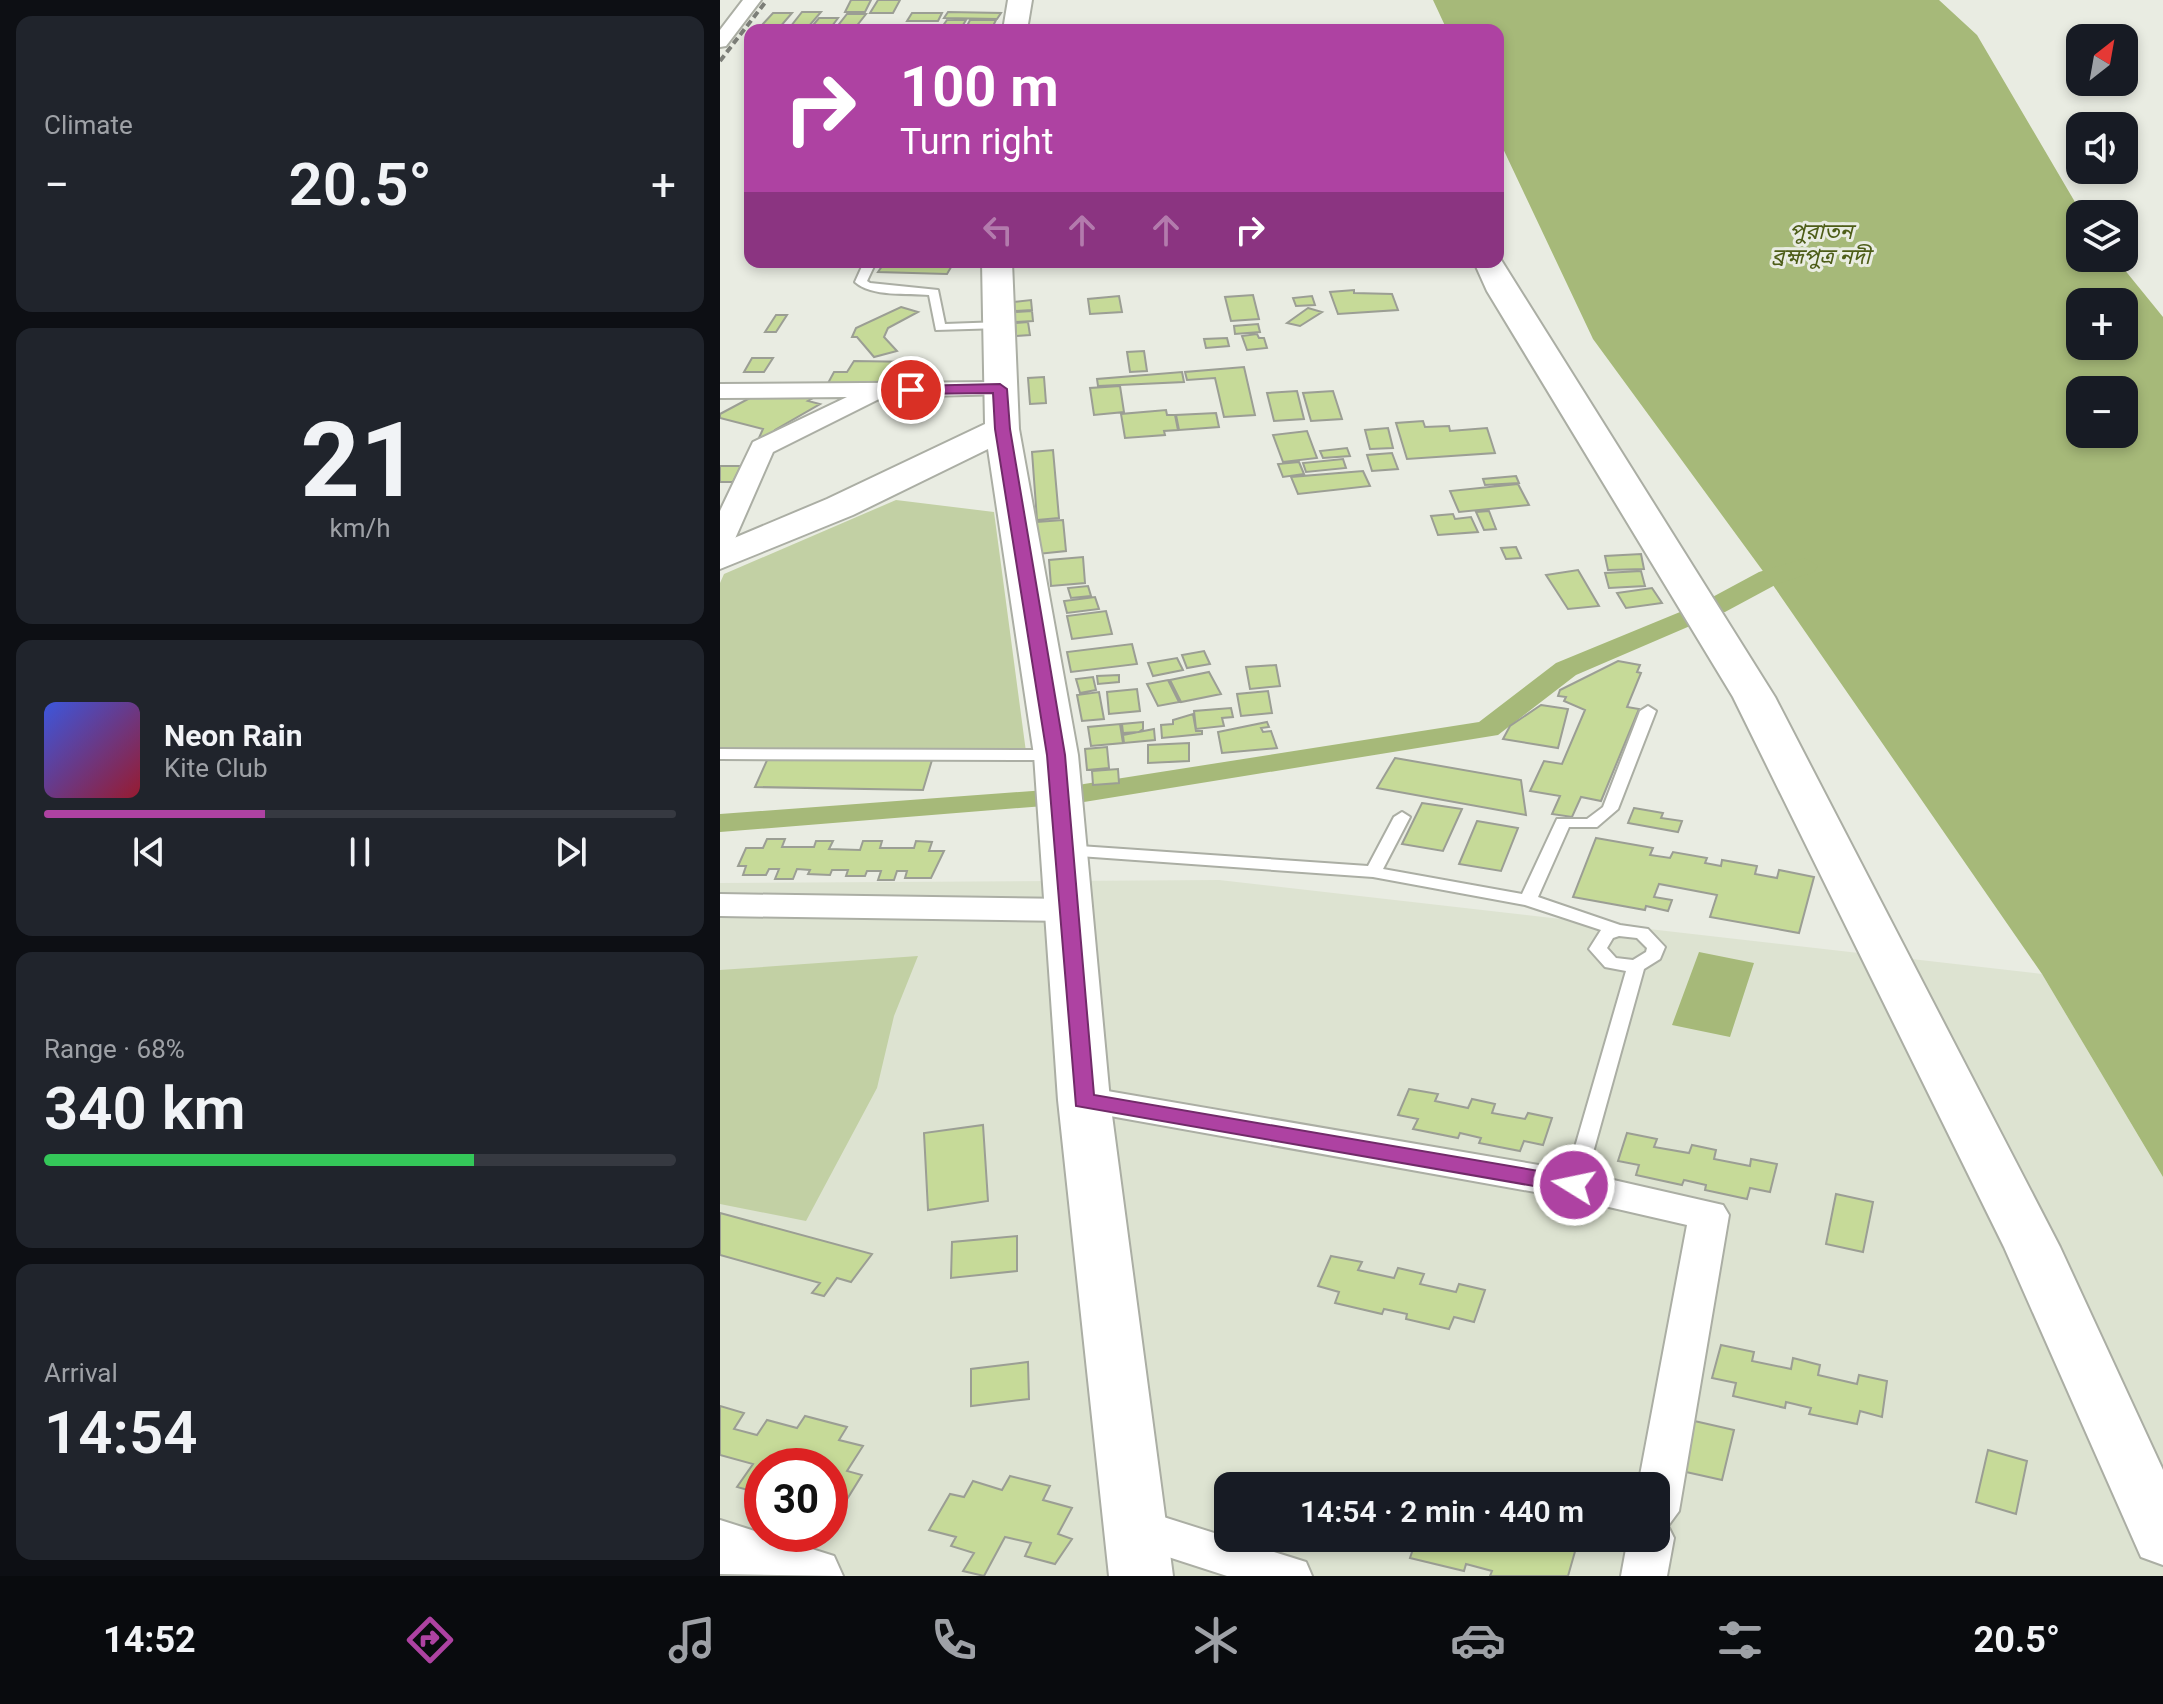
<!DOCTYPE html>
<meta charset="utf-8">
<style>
body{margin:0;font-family:Roboto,"Noto Sans Bengali",sans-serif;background:#20242c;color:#f1f3f6;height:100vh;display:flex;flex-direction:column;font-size:30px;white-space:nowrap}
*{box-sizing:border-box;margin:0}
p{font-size:26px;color:#9ea1a6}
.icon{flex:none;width:44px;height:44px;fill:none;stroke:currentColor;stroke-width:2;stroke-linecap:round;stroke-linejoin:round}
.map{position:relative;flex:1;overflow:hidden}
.details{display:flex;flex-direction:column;gap:16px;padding:16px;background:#0d0f14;width:720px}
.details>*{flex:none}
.hud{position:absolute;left:24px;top:24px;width:760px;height:244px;border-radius:16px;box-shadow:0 4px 12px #0003;background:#ae42a2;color:#fff;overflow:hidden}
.needle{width:52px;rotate:31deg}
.buttons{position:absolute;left:1346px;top:24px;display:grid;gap:16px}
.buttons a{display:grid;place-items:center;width:72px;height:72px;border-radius:16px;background:#171b24;box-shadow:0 4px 12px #0003;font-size:40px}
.speed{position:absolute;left:24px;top:1448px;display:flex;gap:16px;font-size:40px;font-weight:700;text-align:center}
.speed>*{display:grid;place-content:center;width:104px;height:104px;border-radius:50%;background:#171b24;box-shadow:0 4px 12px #0003;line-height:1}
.speed .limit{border:12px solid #d22;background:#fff;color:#111}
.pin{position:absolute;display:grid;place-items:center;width:68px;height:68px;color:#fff;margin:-34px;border:4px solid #fff;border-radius:50%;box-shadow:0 2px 8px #0007}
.me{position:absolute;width:88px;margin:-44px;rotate:280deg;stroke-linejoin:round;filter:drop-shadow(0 0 6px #0008)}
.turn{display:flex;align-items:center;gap:28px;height:168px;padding:0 24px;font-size:36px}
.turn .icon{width:104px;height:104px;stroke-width:2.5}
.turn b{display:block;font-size:56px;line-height:68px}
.lanes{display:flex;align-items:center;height:76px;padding:0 24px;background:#0003;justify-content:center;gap:40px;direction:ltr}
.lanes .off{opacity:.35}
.big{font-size:60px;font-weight:600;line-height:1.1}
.details .tile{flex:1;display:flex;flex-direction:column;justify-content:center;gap:12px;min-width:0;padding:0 28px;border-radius:16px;background:#20242c}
.details .dial{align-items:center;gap:0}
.dial b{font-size:104px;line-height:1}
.song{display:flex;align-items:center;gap:24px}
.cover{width:96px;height:96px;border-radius:12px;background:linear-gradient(135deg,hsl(230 70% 55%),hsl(350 70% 35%))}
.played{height:8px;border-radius:4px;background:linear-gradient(90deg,#ae42a2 35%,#363941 35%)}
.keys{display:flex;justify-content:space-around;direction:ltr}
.heat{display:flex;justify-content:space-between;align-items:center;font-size:44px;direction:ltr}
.charge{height:12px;border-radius:6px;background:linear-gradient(90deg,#34c759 68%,#363941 0)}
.trip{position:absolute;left:494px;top:1472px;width:456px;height:80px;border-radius:16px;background:#171b24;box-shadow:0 4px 12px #0003;font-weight:600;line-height:80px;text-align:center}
.tab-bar{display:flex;height:128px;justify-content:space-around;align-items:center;background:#090b0e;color:#9ea1a6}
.tab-bar .icon{width:56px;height:56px}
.tab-bar .on{color:#ae42a2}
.tab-bar b{font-size:36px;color:#f1f3f6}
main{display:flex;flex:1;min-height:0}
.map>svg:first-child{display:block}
.built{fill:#dde3d1;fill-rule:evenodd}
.green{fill:#c2d0a4}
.water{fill:#a6b979;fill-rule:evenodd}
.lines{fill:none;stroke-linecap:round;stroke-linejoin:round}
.canal{fill:#a6b979;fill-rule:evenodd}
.building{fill:#c6da98;stroke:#9b9e94;stroke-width:2}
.lane-casing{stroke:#abaea4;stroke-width:4}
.street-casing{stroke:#abaea4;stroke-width:4}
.secondary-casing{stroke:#abaea4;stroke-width:4}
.lane{fill:#fff;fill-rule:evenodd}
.street{fill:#fff;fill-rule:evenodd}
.secondary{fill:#fff;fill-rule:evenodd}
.rail{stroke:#7c7e78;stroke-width:4;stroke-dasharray:7 4;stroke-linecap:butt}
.route{fill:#ae42a2;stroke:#712b69;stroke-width:2}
.labels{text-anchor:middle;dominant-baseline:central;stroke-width:6;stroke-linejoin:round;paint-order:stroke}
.far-water-label{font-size:22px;font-style:italic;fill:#4d5d18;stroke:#e9ece2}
</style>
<main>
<section class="details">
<div class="tile"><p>Climate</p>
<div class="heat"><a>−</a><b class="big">20.5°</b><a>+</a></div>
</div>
<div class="tile dial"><b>21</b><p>km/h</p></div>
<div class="tile">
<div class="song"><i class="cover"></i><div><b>Neon Rain</b><p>Kite Club</p></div></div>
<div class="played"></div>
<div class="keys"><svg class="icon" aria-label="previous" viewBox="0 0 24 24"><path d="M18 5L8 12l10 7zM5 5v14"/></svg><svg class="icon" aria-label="pause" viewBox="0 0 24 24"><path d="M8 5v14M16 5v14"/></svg><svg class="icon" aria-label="next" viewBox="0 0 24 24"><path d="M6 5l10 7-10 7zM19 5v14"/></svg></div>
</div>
<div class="tile"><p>Range · 68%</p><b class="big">340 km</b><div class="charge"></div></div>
<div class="tile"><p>Arrival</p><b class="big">14:54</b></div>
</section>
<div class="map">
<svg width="1443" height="1576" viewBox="0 0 1443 1576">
<rect width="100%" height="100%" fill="#e9ece2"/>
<path class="built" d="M499,880L1322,974L1443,1177V1576H0V883ZM42,1466H110V1534H42ZM508,1486H936V1538H508Z"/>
<path class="green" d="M176,500L274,512L306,752L0,750V583L4,574Z
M198,956L174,1016L157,1088L86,1221L0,1204V970Z"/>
<path class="water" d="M713,0H1219L1257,35L1362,214L1360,258H1395L1443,317V1177L1322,974L1048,578L873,339L778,138V30H727ZM1360,302H1404V346H1360ZM1360,390H1404V434H1360Z
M979,952L1034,963L1010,1037L952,1025Z"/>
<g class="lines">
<path class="canal" d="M1085,558L1098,566L1094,572L1057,584L1005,612H987L983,606L987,600L1039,572Z
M960,612L970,614L974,620L970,626L856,675L778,735L364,802L353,799L349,793L353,787L364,784L759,722L836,663Z
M326,790L337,793L341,799L337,805L0,832V814Z"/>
</g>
<path class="building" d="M131,0H151L145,12H125Z
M158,0H180L173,13H150Z
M82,12H101L89,26H71Z
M228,12L281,13L277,19L224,18Z
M53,13H72L60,27L41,26Z
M192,13H222L218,21H187Z
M127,14H146L135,28H116Z
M99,18H118L109,30H89Z
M227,20H246L240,30H220Z
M250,20H276L271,30H245Z
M165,262H234L227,274L158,272Z
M634,290V293L672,294L678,310L618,314L610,292Z
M533,295L539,319L511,321L505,297Z
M399,296L402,312L370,314L368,299Z
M592,296L595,305L576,306L573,298Z
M311,300L312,310L295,311L294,302Z
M181,307L198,312L168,328L164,337L177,351L154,357L137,337H132L136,328Z
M588,308L602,312L580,326L567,323Z
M312,311L313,321L295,322L294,312Z
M56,315H67L56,332H45Z
M308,322L310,335L296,336L295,323Z
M538,324L540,332L515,334L514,326Z
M537,334L539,338H544L547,348L527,350L522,336Z
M507,338L509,346L486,348L484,339Z
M424,351L427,371L410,372L407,352Z
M32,358H53L44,372H24Z
M134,361L197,362L185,386L107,385L114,372H127Z
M524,367L535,415L504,417L495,378L467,380L465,372Z
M462,372L464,382L378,386L377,379Z
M324,377L326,403L310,404L308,378Z
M400,386L404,412L374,415L370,388Z
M577,391L584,419L554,421L547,393Z
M613,391L622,419L591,421L583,393Z
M41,392L102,393L88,401L100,404L55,430L48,440H38L43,429L0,418V414Z
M446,410L447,415H455L458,430L444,431L445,435L405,438L401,414Z
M496,413L499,427L459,430L456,415Z
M703,421L705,427L729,426L730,431L767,428L775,453L687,459L676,423Z
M668,428L673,448L650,449L645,430Z
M587,431L597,458L563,462L553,435Z
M627,448L630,456L603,458L600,451Z
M333,450L339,518L317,520L312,452Z
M672,453L678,469L652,471L647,455Z
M623,459L626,468L586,472L583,463Z
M579,462L584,474L563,477L558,464Z
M0,466H21L13,482H0Z
M643,471L650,486L578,494L571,477Z
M796,476L799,483L765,485L763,479Z
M798,484L809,505L739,512L730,491Z
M769,511L776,529L764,530L756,512Z
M733,514L735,519L751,517L758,532L718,535L711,516Z
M343,520L346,551L318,554L316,522Z
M796,547L801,558L786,559L781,548Z
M921,554L924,569L888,570L885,556Z
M363,557L365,583L331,586L329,560Z
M858,570L879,606L848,609L826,575Z
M921,571L925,586L889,588L885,573Z
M368,586L371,596L351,598L348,588Z
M932,588L942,603L906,608L897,593Z
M375,597L379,609L347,613L344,601Z
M386,611L392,634L352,639L347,616Z
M412,644L417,664L351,672L347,652Z
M484,651L490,664L467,668L462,655Z
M457,658L463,670L433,676L428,663Z
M898,661L920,665L917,672L921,673L907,707L919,709L881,801L861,797L852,817L832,814L840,796L810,791L824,761L842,764L865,710L844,701L846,697L838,696L840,690Z
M556,665L560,686L530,689L526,667Z
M489,672L501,694L461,702L450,680Z
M399,675V682L378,684L377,676Z
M373,677L376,690L360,693L356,679Z
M448,680L459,702L438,706L427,684Z
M417,689L420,711L389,714L387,692Z
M548,691L552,713L521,716L517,694Z
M379,692L384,719L362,721L357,695Z
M821,705L848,709L838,748L783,739L790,726Z
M511,708L513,717L502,718L504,726L476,729L474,711Z
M473,714L476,731H482V734L442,738L441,725L453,724V720Z
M423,722V729L419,732L403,733L402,724Z
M547,722L549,727L541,728L543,732L551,731L557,748L502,753L498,732Z
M400,724L403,743L371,746L368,727Z
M434,729L435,740L404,743L403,735Z
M469,743V761L428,763V745Z
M387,747L389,768L367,770L365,749Z
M48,758L212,760L203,790L35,787Z
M675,758L801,780L806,815L657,788Z
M398,769L399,783L373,785L372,771Z
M702,803L742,809L723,851L682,844Z
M914,808L943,813L941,818L962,821L958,832L908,823Z
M757,821L798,828L781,871L739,864Z
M876,838L933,848L930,855L950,858L953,852L987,858L985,863L1001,866L1002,860L1037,866L1035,874L1057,878L1059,870L1094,877L1079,933L990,917L997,895L939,884L934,897L952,900L948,911L926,906L925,910L853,897Z
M47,839H65L62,847H94L96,841H113L109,849L140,850L143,841H162L160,848H194L196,841L212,842L209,851H224L211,878H185L187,871H177L174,880H158L161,871H147L145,876H126L128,870H112L110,875L88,874L90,870L77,869L73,879H55L59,869H49L46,875H23L26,866H18L26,848H43Z
M689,1089L718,1094L715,1101L748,1108L752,1099L775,1104L772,1113L805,1119L808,1113L832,1118L823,1145L804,1141L800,1151L759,1143L761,1138L740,1133L738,1138L693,1129L698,1119L678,1115Z
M263,1125L268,1201L208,1210L204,1133Z
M907,1133L937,1139L934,1147L969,1153L972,1145L996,1150L994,1159L1030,1166L1031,1159L1057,1164L1050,1192L1030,1188L1027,1199L985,1190L986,1185L964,1180L962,1185L916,1175L919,1165L898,1161Z
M1116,1194L1153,1202L1143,1252L1106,1244Z
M0,1213L152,1254L131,1282L117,1278L104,1296L92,1293L100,1283L0,1255Z
M297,1236V1271L231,1278L232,1242Z
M611,1256L642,1262L638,1270L674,1278L678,1268L704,1274L700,1284L736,1292L739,1284L765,1290L754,1322L734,1317L729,1329L686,1319L687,1314L664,1309L662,1314L615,1303L619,1292L598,1286Z
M1001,1345L1034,1352L1032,1361L1071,1369L1073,1358L1100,1365L1098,1375L1137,1384L1139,1375L1167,1381L1162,1417L1140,1411L1137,1424L1089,1414L1091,1408L1066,1402L1065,1408L1013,1396L1016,1383L992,1378Z
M308,1362L309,1399L251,1406V1369Z
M0,1406L24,1413L14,1429L37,1435L47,1420L77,1428L85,1416L127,1427L119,1440L143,1446L127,1471L142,1475L124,1504L110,1500V1466H42V1494L17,1487L33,1464L0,1455Z
M970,1420L1014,1430L1002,1480L957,1470Z
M1268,1450L1307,1461L1296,1514L1256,1502Z
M290,1476L330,1486L323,1500L352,1508L338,1534L352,1539L335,1564L305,1556L311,1543L285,1537L264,1576L243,1571L254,1553L231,1546L236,1537L209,1530L230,1494L244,1497L253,1481L282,1490Z
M675,1538H801L825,1544L827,1538L858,1541L848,1576H770L772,1571L746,1564L744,1571L690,1558L695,1543Z"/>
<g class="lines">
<defs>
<path id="lane" d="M144,262H156L147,281L150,283L218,290L225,324L281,322L287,325L281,328L216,330L209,295C188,293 151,297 135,282Z
M928,706L936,711L898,809L877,827H849L818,897L900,925L928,929L945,947L940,959L924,969L864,1185L861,1190L854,1192L847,1190L844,1185L906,971L885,967L869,949L881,930L805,905L653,877L345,855L337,850L345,845L648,866L674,817L682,812L690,817L663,869L802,894L837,819H867L883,807L920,711ZM899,936L917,938L927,948L926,952L913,960L896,958L887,948L893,938Z
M0,749L334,750L342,755L334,760L0,759Z"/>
<path id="street" d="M23,0H41L6,46L0,47V30Z
M280,382L289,384L292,389L289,394L163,397L53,452L14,541L10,547L0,549V511L33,442L127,397L0,398V384Z
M0,894L348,899L360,902L365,910L360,918L348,921L0,916Z
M364,1087L854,1171L1003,1205L1009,1215L959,1511L948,1526L954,1538L947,1576H901L908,1538H936V1486H918L967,1225L854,1199L351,1109L345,1100L351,1091Z
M415,1508L586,1562L592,1576H507L399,1541L392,1527L399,1513Z"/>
<path id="secondary" d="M288,0H312L307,30H283Z
M778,255L1055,697L1340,1247L1443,1470V1565L1421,1557L1284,1247L1013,697L767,291L754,262H778Z
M262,262H292L299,429L358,755L390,1100L453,1576H389L338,1100L314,755L268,449L133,515L0,569V544L107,499L265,424Z
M0,1520L114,1556L123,1576L0,1574Z"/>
</defs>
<use href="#lane" class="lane-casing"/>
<use href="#street" class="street-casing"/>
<use href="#secondary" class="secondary-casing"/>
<use href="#lane" class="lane"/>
<use href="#street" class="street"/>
<use href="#secondary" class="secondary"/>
<path class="rail" d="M0,61L47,0"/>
</g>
<path class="route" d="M280,384L287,389L290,429L345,755L374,1095L854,1177L862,1179L866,1185L862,1191L854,1193L356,1106L327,755L275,429L273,393L191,394L184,390L191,386Z"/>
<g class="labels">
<g class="far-water-label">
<text x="1101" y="231">পুরাতন<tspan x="1101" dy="25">ব্রহ্মপুত্র নদী</tspan></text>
</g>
</g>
</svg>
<div class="buttons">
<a><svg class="needle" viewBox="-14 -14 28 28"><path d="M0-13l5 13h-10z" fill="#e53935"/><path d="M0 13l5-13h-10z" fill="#9ea1a6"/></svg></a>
<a><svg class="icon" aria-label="sound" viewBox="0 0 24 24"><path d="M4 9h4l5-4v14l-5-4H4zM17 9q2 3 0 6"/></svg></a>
<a><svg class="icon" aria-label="layers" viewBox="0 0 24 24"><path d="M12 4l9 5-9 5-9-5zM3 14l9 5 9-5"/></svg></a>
<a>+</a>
<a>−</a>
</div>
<div class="speed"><div class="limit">30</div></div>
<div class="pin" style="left:191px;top:390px;background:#d93025"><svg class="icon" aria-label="arrive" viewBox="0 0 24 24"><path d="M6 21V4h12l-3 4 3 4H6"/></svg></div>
<svg class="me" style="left:854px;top:1185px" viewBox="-20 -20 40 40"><circle r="17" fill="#ae42a2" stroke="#fff" stroke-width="3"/><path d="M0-11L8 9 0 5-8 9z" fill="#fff"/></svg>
<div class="trip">14:54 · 2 min · 440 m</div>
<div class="hud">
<div class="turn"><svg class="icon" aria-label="right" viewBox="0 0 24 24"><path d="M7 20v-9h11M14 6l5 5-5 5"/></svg><div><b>100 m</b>Turn right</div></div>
<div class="lanes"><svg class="icon off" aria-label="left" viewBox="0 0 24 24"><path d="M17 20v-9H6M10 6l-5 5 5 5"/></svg><svg class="icon off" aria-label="ahead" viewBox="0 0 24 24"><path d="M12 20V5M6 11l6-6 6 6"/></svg><svg class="icon off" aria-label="ahead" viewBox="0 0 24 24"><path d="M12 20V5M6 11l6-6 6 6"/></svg><svg class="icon" aria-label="right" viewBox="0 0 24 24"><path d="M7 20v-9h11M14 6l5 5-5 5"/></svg></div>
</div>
</div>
</main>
<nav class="tab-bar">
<b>14:52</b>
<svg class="icon on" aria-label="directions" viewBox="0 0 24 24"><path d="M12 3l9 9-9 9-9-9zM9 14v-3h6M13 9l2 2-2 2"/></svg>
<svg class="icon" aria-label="music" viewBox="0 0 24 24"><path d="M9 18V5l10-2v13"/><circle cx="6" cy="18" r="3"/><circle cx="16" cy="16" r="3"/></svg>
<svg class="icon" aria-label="phone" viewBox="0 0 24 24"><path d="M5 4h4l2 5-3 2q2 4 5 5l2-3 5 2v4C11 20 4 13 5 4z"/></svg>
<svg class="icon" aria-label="climate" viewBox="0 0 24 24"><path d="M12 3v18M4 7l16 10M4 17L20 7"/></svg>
<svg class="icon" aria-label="car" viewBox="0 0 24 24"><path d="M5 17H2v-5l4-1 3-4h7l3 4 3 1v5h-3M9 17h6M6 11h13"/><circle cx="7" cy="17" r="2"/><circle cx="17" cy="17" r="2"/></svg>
<svg class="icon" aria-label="filters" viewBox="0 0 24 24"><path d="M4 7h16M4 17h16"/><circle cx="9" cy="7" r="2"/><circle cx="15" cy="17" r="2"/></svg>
<b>20.5°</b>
</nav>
